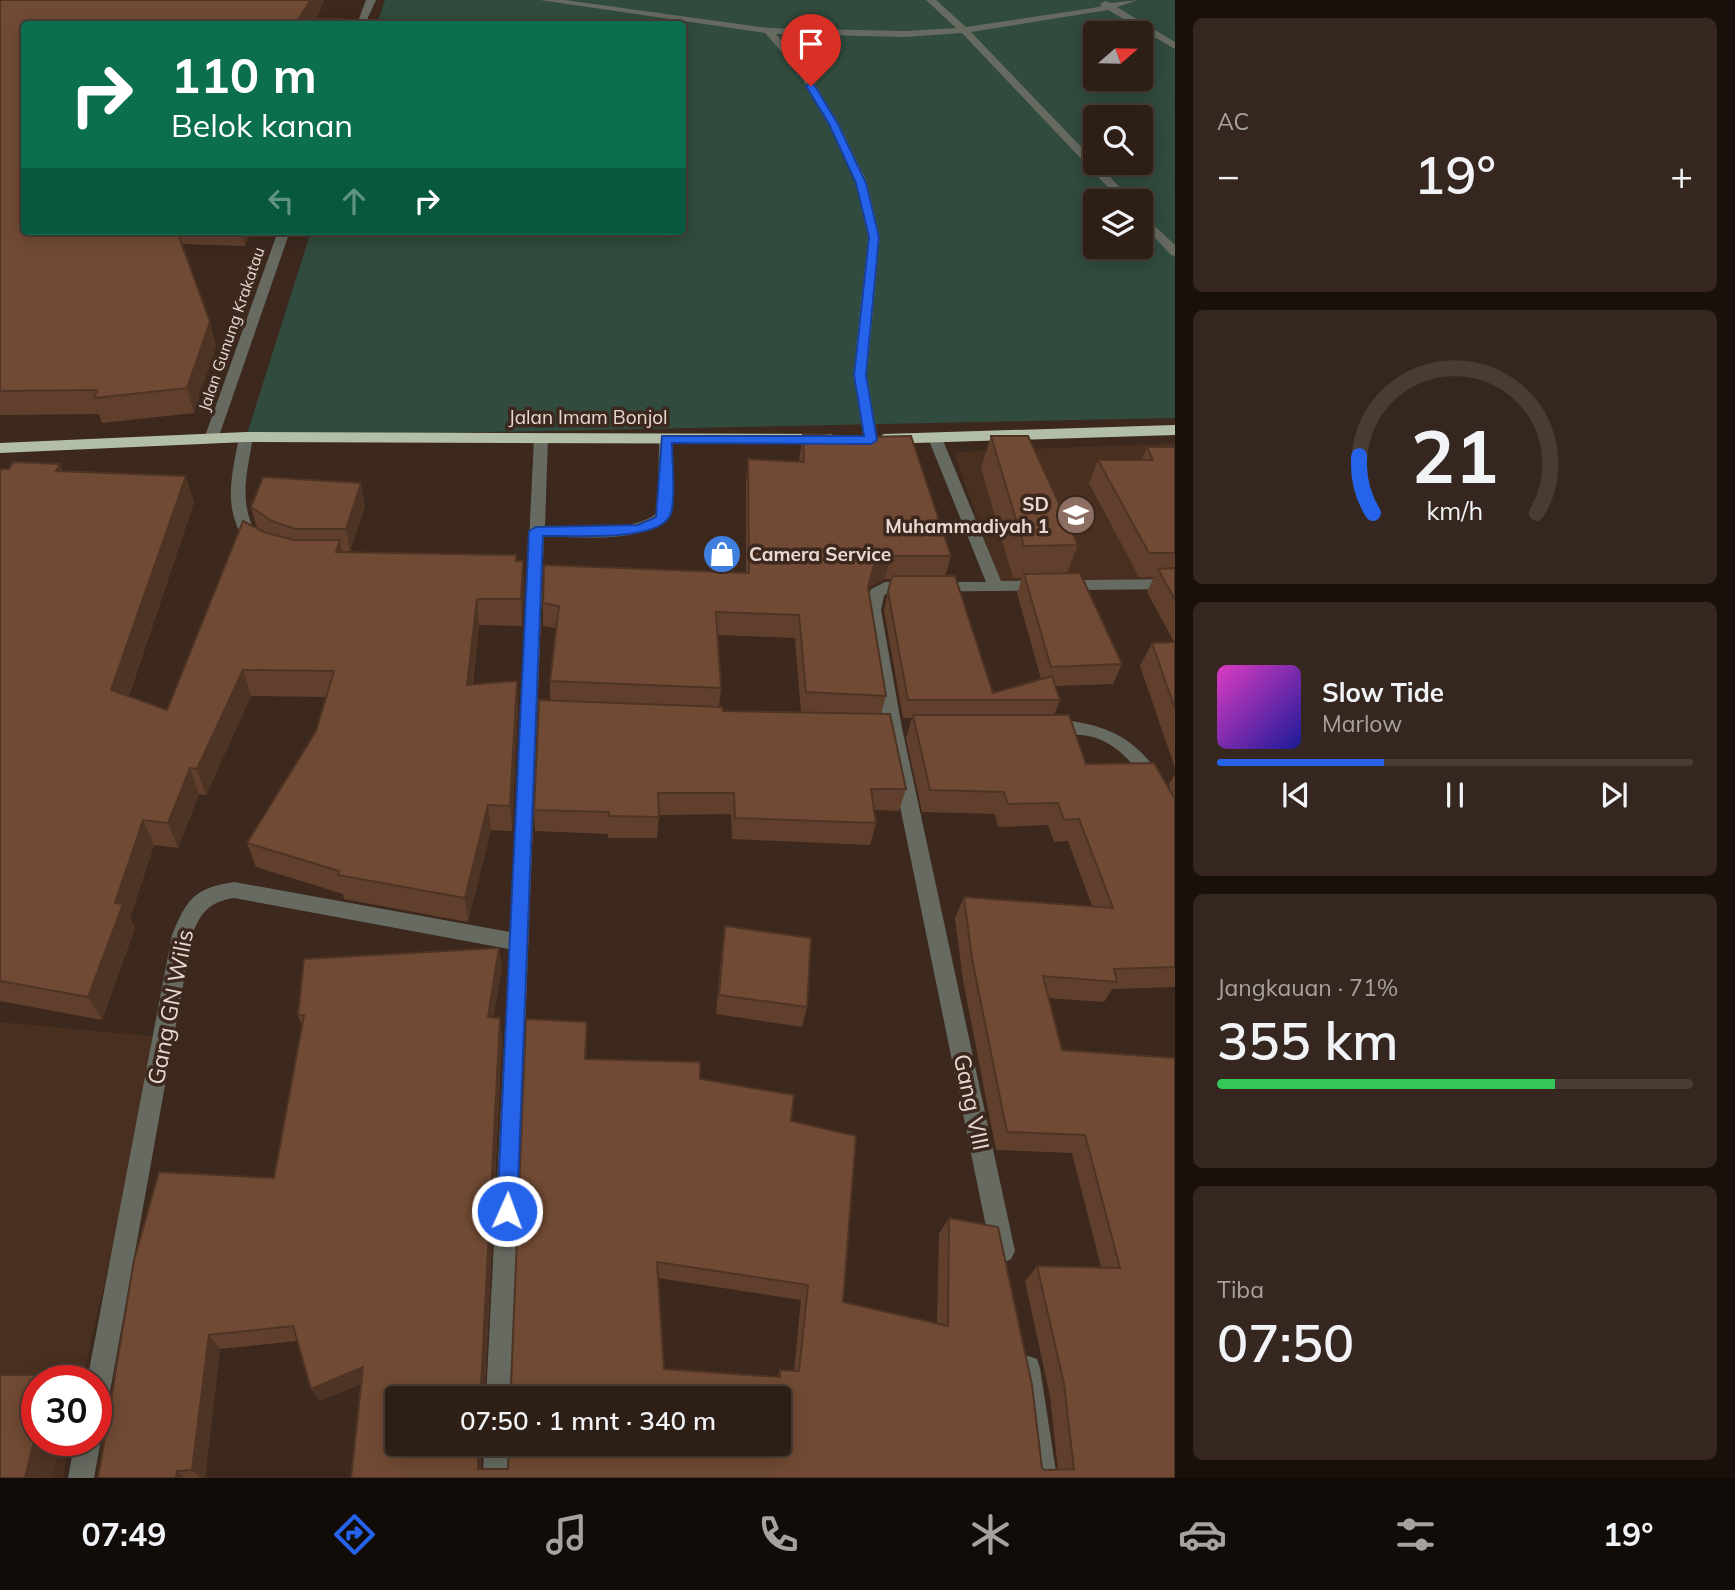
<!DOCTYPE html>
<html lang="id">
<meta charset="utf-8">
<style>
body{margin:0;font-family:Mulish,sans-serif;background:#35271f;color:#f1f3f6;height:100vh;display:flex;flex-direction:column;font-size:26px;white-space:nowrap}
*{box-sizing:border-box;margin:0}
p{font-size:23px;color:#a7a2a1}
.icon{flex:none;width:38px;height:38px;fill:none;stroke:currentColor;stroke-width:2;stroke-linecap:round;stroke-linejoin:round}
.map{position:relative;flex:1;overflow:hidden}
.side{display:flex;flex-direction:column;gap:18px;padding:18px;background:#19100c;width:560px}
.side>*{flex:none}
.guide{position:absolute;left:21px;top:21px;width:665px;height:214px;border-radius:7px;box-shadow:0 4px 18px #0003,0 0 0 2px #483c35;background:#0b6e4f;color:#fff;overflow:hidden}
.needle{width:46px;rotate:70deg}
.tools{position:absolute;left:1083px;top:21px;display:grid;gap:14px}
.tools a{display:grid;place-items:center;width:70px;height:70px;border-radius:7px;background:#2d1e16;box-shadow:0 4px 18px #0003,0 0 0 2px #483c35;font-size:35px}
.speed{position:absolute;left:21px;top:1365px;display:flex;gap:14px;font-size:35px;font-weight:700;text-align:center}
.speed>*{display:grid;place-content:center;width:91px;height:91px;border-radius:50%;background:#2d1e16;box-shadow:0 4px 18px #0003,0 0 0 2px #483c35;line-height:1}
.speed .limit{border:10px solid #d22;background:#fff;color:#111}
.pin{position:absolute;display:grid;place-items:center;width:60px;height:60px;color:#fff;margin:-72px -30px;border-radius:50% 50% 50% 0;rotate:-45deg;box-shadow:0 0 7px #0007}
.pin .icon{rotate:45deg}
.me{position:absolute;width:77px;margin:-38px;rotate:2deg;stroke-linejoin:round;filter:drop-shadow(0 0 5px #0008)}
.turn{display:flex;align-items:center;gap:24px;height:147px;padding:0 35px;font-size:32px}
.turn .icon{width:91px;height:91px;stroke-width:2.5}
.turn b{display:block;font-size:49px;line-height:60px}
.lanes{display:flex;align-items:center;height:66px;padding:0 35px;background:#0003;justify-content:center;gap:35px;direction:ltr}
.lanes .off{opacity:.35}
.big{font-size:52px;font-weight:600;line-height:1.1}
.side .tile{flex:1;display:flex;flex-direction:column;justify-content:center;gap:10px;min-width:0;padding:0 24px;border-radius:10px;background:#35271f}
.side .dial{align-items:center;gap:0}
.dial svg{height:182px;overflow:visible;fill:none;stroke:#483c35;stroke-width:7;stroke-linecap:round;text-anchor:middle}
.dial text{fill:#f1f3f6;stroke:none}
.song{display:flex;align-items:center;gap:21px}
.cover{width:84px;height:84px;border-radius:10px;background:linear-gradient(135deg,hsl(310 70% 55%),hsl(240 70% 35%))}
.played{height:7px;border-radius:4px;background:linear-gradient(90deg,#2563eb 35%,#483c35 35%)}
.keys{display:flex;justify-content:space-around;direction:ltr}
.heat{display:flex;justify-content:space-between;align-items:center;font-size:38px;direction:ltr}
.charge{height:10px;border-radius:5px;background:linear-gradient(90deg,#34c759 71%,#483c35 0)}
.trip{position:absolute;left:385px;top:1386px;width:406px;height:70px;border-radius:7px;background:#2d1e16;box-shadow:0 4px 18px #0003,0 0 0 2px #483c35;font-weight:600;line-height:70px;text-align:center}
.menu{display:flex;height:112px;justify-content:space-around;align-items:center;background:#120c09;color:#a7a2a1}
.menu .icon{width:49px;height:49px}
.menu .active{color:#2563eb}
.menu b{font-size:32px;color:#f1f3f6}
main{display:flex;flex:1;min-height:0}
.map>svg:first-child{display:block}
.built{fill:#492f1f}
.green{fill:#314b3e;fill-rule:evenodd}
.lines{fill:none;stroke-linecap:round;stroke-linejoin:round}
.minor{fill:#666a61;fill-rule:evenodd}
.highway{fill:#b2bea6;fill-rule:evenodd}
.wall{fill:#60402d;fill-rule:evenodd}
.shaded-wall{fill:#4e3424}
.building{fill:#704a34;stroke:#4e3424;stroke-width:2;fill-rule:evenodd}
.route{fill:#2563eb;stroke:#184099;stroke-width:2}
.labels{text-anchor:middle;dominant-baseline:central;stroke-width:7;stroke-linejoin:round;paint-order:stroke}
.far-street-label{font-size:16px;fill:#e7d9d2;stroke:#3c281d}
.street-label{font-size:19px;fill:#e7d9d2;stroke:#3c281d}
.poi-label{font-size:19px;font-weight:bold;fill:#e7d9d2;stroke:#3c281d;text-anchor:end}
.near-street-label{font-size:23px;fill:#e7d9d2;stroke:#3c281d}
</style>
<main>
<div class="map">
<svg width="1175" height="1478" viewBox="0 0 1175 1478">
<rect width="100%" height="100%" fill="#3c281d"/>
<path class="built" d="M1175,443V579L999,581L954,452Z
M0,1022L161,1037L82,1381H37V1440H70L63,1478H0Z"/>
<path class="green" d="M385,0H1175V418L246,437L311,231H682V24H377ZM1096,33H1141V79H1096ZM1096,117H1141V163H1096ZM1096,201H1141V247H1096Z"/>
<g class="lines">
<path class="minor" d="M366,0H376L365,24H357Z
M540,0H565L768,28L906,31L956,28L926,0H936L966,27L1093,8L1102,6L1100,4L1105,1L1111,3L1138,0L1117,7L1175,42V49L1108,10L971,32L1133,201H1121L962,33L906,37L776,34L805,67L839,124L867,182L880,237L867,375L878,440L871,444L864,440L853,375L868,237L855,182L829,124L796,68L765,33Z
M1141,213L1175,245V256L1171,255L1141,223Z
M278,231H290L218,439L216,442H206L204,439Z
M246,433L253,437C246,479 237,506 262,544L254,549L249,548C222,509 231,480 239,437Z
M541,434L548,438L545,526C576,527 633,534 658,512L659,439L666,435L673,439L672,513C649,545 580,537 544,536L511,1398H486L509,949L234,898C209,902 201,912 192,935L109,1397L105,1406L96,1409V1381H87L172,935C187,899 194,888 234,882L510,932L534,438Z
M935,434L942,438L1001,581L1175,579V589L888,592L884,596L881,610L902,728L1015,1251L1011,1259L1003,1263L995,1259L991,1251L884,728L865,610L871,589L885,582H986L928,438Z
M1050,719C1096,722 1131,732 1158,773C1171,793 1175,804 1175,828L1168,826C1151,792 1133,749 1093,737C1077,733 1059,736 1044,731L1041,726L1044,721Z
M1028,1356L1037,1359L1040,1368L1057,1478H1031L1016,1368L1019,1359Z
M96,1431L101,1440L94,1478H68L75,1440H96Z
M484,1444H510L509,1478H483Z"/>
<path class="highway" d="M1175,425V435L884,444L876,439L884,434Z
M246,432L831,434L839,439L831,444L246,442L0,453V443Z"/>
</g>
<path class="wall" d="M0,0H324L320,11L315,19H342L343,24H24V231H252L245,246L181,244L216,346L194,413L102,423L99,414L0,415Z
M803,434L951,556L945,576L993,693L1041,679L1017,593L1022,578H1013L981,468L991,436L1078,545L1067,573L1122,664L1113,684L1055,686L1060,700L1054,715L1086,764L1171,793L1169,784L1175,774V987L1112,989L1104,1002L1048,998L1062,1050L1175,1058V1478H351L361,1384L319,1401L297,1341L220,1349L205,1478H98L274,1178L302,1026L298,1015L502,969L493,1017L502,1037L485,1387L509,1388L511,1385L587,1041L586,1059L700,1079L791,1121L843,1302L937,1324L939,1234L949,1218L1042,1468L1045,1470H1058L1050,1396L1025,1281L1037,1266L1101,1267L1072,1153L996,1150L963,980L955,918L964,897L1092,906L1068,841L1054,842L1048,825L998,827L995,814L922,812L906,738L912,718H903L884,610L891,579H885L868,588V590L886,696L881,714L906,789L899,811L874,810L876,823L870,845L732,839L731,814L659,815L657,838H608V834L535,831L534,810L550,700V681L556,628L543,626V603L746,573V482L748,459L799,461ZM717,635L795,638L801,712L723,711L719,707L721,688ZM658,1278L801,1300L794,1371L780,1370L777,1377L664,1369ZM397,1398L779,1444L508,1469H481Z
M1147,447H1175V768L1140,666L1152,643L1174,642L1147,592L1154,577H1139L1089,483L1098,460H1142Z
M60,464L63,471L194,502L129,696L167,710L257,528L251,507L365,506L350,551H342L343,552L516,555L517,561L524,588L522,626L479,625L473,684L518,707L512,831L491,830L468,922L344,899L343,894L256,867L247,843L316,731L326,697L251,696L206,795L199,794L178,848L154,845L130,918L135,928L102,1020L0,1001V469H9Z
M725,926L807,1007L802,1027L716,1014L722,946Z"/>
<path class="shaded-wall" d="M311,0H324L320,11L312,24L299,18Z
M242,231H252L245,246Z
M210,322L216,346L194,413L187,388Z
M60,464L70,490L56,471Z
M186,476L194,502L122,716L111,690Z
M361,483L365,506L350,551L346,529Z
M340,540L345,567L336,552Z
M891,556L885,579L868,588L862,610L874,565Z
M523,561L524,588L522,626L521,599Z
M477,599L479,625L469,710L467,685Z
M243,670L251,696L206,795L197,769Z
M517,681L518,707L512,831L510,806Z
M190,768L199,794L178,848L168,823Z
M488,805L491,830L468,922L465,898Z
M143,820L154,845L130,918L135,928L102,1020L88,997L115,903Z
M499,948L502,969L490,1037L488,1017Z
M500,1018L502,1037L484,1398L481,1387Z
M209,1335L220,1349L205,1478H201L192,1470Z
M363,1367L370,1380L319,1401L311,1389Z
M50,1375L57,1381H49Z
M37,1429V1440H61L52,1478H25Z
M478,1444H482L481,1478L478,1469Z
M177,1471L185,1478H176Z"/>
<path class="building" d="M0,0H311L299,18L342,19L340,24H24V231H177L210,322L187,388L94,398L97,390L0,391Z
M803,434L861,437L911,436L951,556H891L874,565L868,587L886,696L806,692L799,615L716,612L721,688L550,681L559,606L543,603L544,565L749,573L748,459L804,462Z
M991,436H1028L1078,545L1024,546Z
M1147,447H1175V553H1149L1098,460H1153Z
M13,462L60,464L56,471L186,476L111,690L167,710L243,521L264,532L293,540H340L336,552L516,555V561H523L521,599H477L467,685L517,681L510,806L488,805L465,898L338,875L339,871L247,843L316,731L334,671L243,670L197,769L190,768L168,823L143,820L115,903L123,904L88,997L0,981V469H9Z
M263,477L361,483L346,529H295L272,521L251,507Z
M1175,568V600L1158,569Z
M1080,573L1122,664L1051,667L1024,574Z
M894,576H955L993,693L1052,676L1060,700H908L888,592L891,579Z
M1175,642V709L1152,643Z
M539,700L722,707L723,711L890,714L906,789H871L876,823L735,818L734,793H658L659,817L609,816V812L534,810Z
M913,715H1069L1086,764L1154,763L1175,799V967L1114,969L1117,982L1043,976L1062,1050L1175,1058V1478H351L363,1367L311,1389L293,1326L209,1335L192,1470L177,1471L176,1478H98L134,1260L159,1172L274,1178L304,1015H298L304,959L499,948L488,1017L500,1018L481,1387L509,1388L511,1385L526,1019L587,1022L585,1059L700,1062V1079L794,1095L791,1121L856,1136L843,1302L948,1326L949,1218L998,1227L1032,1385L1042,1468L1045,1470L1074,1469L1064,1384L1037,1266L1120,1268L1085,1135L1007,1132L972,959L964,897L1113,908L1079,819L1064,820L1058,803L1008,804L1004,792L930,790ZM657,1262L808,1285L799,1371L780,1370V1377L664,1369ZM397,1398H779V1444H509L508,1469H478V1444H397Z
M725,926L811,938L807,1007L719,995Z
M0,1375H50L49,1381H37V1429L25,1478H0Z"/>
<path class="route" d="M811,83L815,86L838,124L866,183L879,237L866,375L877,440L871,444L672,443C672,460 676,498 671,513C663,543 569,535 543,536L517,1211L514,1218L507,1221L500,1218L497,1211L529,531L536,527L638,525L656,517L662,436H864L854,375L869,237L856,183L829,124L806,86Z"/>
<defs>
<symbol id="school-disc" viewBox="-11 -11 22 22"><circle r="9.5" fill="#8d6e63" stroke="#3c281d"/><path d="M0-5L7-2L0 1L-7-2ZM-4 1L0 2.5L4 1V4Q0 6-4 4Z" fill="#fff"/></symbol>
<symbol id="shop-disc" viewBox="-11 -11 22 22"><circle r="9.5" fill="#3f7fe0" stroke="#3c281d"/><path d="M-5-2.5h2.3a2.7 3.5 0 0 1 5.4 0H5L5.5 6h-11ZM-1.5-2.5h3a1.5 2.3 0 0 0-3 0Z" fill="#fff"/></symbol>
</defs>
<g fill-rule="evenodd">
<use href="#school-disc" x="1054" y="493" width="44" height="44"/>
<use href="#shop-disc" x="700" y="532" width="44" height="44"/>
</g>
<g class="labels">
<g class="far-street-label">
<text transform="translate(231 329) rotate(-71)">Jalan Gunung Krakatau</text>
</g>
<g class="street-label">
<text x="588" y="417">Jalan Imam Bonjol</text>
</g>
<g class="poi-label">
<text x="1049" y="504">SD<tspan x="1049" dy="22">Muhammadiyah 1</tspan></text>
<text x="749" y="554" text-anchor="start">Camera Service</text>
</g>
<g class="near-street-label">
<text transform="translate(170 1007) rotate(-79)">Gang GN Wilis</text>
<text transform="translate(972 1102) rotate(78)">Gang VIII</text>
</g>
</g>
</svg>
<div class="tools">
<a><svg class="needle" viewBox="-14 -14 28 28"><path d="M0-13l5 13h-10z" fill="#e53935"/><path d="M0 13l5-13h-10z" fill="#a7a2a1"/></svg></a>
<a><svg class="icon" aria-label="search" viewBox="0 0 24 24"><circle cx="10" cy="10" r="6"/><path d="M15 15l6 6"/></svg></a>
<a><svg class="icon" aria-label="layers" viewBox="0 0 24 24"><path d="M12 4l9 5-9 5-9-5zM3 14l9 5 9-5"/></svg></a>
</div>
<div class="speed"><div class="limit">30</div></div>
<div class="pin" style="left:811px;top:86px;background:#d93025"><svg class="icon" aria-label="arrive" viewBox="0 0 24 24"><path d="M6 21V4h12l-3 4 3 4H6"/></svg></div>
<svg class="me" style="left:507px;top:1211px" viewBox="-20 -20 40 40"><circle r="17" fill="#2563eb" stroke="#fff" stroke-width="3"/><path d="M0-11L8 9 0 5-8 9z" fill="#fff"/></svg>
<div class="trip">07:50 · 1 mnt · 340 m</div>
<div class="guide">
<div class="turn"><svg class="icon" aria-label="right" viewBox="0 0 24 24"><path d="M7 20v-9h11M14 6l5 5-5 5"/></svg><div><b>110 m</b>Belok kanan</div></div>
<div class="lanes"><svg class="icon off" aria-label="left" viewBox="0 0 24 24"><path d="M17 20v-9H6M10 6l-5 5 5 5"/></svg><svg class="icon off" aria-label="ahead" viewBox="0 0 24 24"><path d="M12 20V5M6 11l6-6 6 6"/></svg><svg class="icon" aria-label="right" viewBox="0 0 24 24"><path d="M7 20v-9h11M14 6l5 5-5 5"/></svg></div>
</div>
</div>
<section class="side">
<div class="tile"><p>AC</p>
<div class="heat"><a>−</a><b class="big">19°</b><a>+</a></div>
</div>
<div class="tile dial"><svg viewBox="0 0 100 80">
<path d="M14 69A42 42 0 1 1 86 69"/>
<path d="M14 69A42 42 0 0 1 8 44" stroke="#2563eb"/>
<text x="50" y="56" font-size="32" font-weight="700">21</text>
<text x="50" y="72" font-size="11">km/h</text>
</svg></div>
<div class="tile">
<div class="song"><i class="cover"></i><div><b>Slow Tide</b><p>Marlow</p></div></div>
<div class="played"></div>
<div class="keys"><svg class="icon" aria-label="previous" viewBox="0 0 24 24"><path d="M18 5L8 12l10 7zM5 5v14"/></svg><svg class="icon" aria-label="pause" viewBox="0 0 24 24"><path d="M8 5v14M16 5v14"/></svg><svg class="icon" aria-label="next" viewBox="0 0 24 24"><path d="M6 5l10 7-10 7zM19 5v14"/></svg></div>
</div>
<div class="tile"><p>Jangkauan · 71%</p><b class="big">355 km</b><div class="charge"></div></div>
<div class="tile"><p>Tiba</p><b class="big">07:50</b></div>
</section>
</main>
<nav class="menu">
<b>07:49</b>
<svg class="icon active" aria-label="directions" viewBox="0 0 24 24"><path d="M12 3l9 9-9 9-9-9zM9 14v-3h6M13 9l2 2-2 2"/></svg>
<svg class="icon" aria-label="music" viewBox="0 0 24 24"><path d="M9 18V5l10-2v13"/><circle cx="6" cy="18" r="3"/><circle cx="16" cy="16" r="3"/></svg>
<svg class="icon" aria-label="phone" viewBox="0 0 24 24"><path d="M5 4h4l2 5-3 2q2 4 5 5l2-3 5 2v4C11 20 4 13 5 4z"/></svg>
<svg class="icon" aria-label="climate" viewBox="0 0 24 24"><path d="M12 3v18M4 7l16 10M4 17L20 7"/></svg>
<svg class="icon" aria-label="car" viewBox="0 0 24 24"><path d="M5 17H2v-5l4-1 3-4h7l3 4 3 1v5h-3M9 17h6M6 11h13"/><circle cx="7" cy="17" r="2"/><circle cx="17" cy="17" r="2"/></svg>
<svg class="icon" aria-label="filters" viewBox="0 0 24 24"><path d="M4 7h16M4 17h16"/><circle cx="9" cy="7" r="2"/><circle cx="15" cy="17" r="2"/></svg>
<b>19°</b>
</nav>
